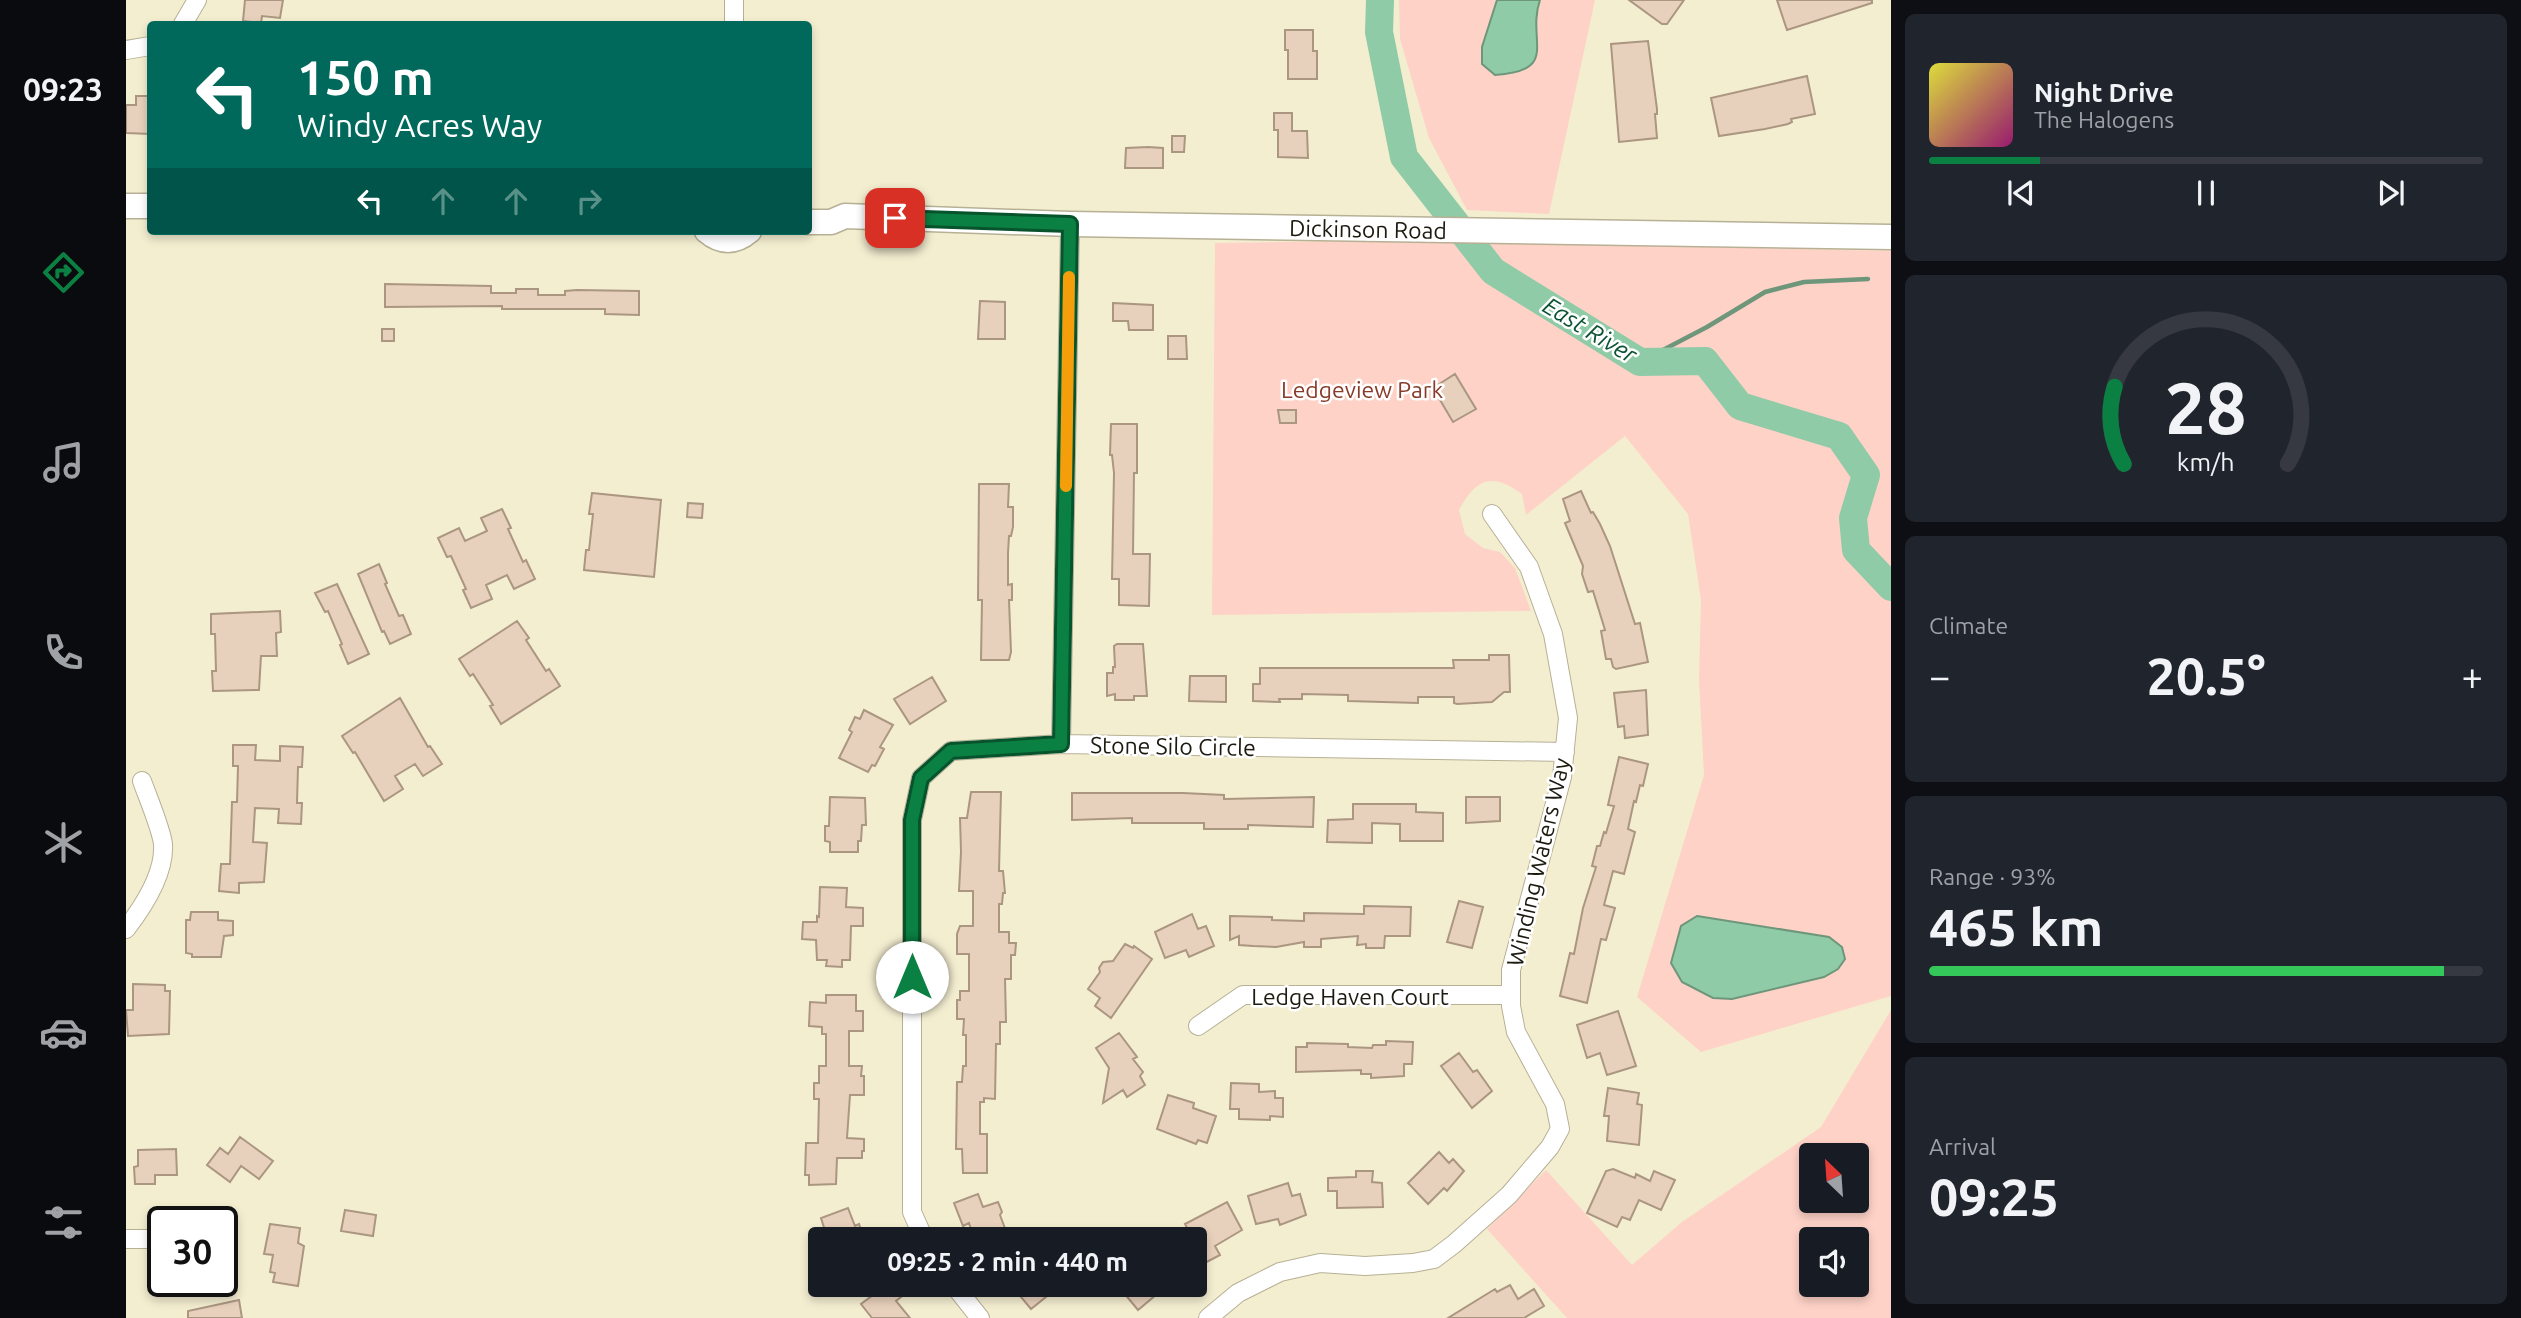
<!DOCTYPE html>
<meta charset="utf-8">
<style>
body{margin:0;font-family:Ubuntu,sans-serif;background:#20242c;color:#f1f3f6;height:100vh;display:flex;flex-direction:column;font-size:26px;white-space:nowrap}
*{box-sizing:border-box;margin:0}
p{font-size:23px;color:#9ea1a6}
.icon{flex:none;width:38px;height:38px;fill:none;stroke:currentColor;stroke-width:2;stroke-linecap:round;stroke-linejoin:round}
.map{position:relative;flex:1;overflow:hidden}
.panel{display:flex;flex-direction:column;gap:14px;padding:14px;background:#0d0f14;width:630px}
.panel>*{flex:none}
.top-card{position:absolute;left:21px;top:21px;width:665px;height:214px;border-radius:7px;box-shadow:0 4px 10px #0003;background:#00695c;color:#fff;overflow:hidden}
.needle{width:46px;rotate:335deg}
.tools{position:absolute;left:1673px;top:1143px;display:grid;gap:14px}
.tools a{display:grid;place-items:center;width:70px;height:70px;border-radius:7px;background:#171b24;box-shadow:0 4px 10px #0003;font-size:35px}
.speed{position:absolute;left:21px;top:1206px;display:flex;gap:14px;font-size:35px;font-weight:700;text-align:center}
.speed>*{display:grid;place-content:center;width:91px;height:91px;border-radius:50%;background:#171b24;box-shadow:0 4px 10px #0003;line-height:1}
.speed .limit{border:4px solid #111;border-radius:10px;background:#fff;color:#111}
.pin{position:absolute;display:grid;place-items:center;width:60px;height:60px;color:#fff;margin:-30px;border-radius:14px;box-shadow:0 4px 10px #0006}
.me{position:absolute;width:77px;margin:-38px;rotate:0deg;stroke-linejoin:round;filter:drop-shadow(0 0 5px #0008)}
.turn{display:flex;align-items:center;gap:24px;height:147px;padding:0 35px;font-size:32px}
.turn .icon{width:91px;height:91px;stroke-width:2.5}
.turn b{display:block;font-size:49px;line-height:60px}
.lanes{display:flex;align-items:center;height:66px;padding:0 35px;background:#0003;justify-content:center;gap:35px;direction:ltr}
.lanes .off{opacity:.35}
.big{font-size:52px;font-weight:700;line-height:1.1}
.panel .widget{flex:1;display:flex;flex-direction:column;justify-content:center;gap:10px;min-width:0;padding:0 24px;border-radius:10px;background:#20242c}
.panel .dial{align-items:center;gap:0}
.dial svg{height:182px;overflow:visible;fill:none;stroke:#363941;stroke-width:7;stroke-linecap:round;text-anchor:middle}
.dial text{fill:#f1f3f6;stroke:none}
.song{display:flex;align-items:center;gap:21px}
.cover{width:84px;height:84px;border-radius:10px;background:linear-gradient(135deg,hsl(60 70% 55%),hsl(320 70% 35%))}
.played{height:7px;border-radius:4px;background:linear-gradient(90deg,#0b8043 20%,#363941 20%)}
.keys{display:flex;justify-content:space-around;direction:ltr}
.heat{display:flex;justify-content:space-between;align-items:center;font-size:38px;direction:ltr}
.charge{height:10px;border-radius:5px;background:linear-gradient(90deg,#34c759 93%,#363941 0)}
.trip{position:absolute;left:682px;top:1227px;width:399px;height:70px;border-radius:7px;background:#171b24;box-shadow:0 4px 10px #0003;font-weight:700;line-height:70px;text-align:center}
main{display:flex;flex:1;min-height:0}
.tab-bar{display:flex;flex-direction:column;width:126px;justify-content:space-around;align-items:center;background:#090b0e;color:#9ea1a6}
.tab-bar .icon{width:49px;height:49px}
.tab-bar .active{color:#0b8043}
.tab-bar b{font-size:32px;color:#f1f3f6}
.map>svg:first-child{display:block}
.green{fill:#fed2c7;fill-rule:evenodd}
.water{fill:#90cba7;stroke:#6e967a;stroke-width:2}
.lines{fill:none;stroke-linecap:round;stroke-linejoin:round}
.stream{stroke:#6e967a;stroke-width:4.5}
.river{stroke:#90cba7;stroke-width:28}
.building{fill:#e8d1bc;stroke:#ab9682;stroke-width:2}
.street-casing{stroke:#b7b095;stroke-width:20}
.secondary-casing{stroke:#b7b095;stroke-width:27}
.street{stroke:#fff;stroke-width:18}
.secondary{stroke:#fff;stroke-width:24}
.route-casing{stroke:#07532c;stroke-width:18}
.route{stroke:#0b8043;stroke-width:12}
.slow{stroke:#f59e0b;stroke-width:12}
.labels{text-anchor:middle;dominant-baseline:central;stroke-width:5;stroke-linejoin:round;paint-order:stroke}
.street-label{font-size:23px;fill:#1d1a10;stroke:#fff}
.park-label{font-size:23px;fill:#883b29;stroke:#fff}
.water-label{font-size:24px;font-style:italic;fill:#0c5433;stroke:#fff}
</style>
<main>
<nav class="tab-bar">
<b>09:23</b>
<svg class="icon active" aria-label="directions" viewBox="0 0 24 24"><path d="M12 3l9 9-9 9-9-9zM9 14v-3h6M13 9l2 2-2 2"/></svg>
<svg class="icon" aria-label="music" viewBox="0 0 24 24"><path d="M9 18V5l10-2v13"/><circle cx="6" cy="18" r="3"/><circle cx="16" cy="16" r="3"/></svg>
<svg class="icon" aria-label="phone" viewBox="0 0 24 24"><path d="M5 4h4l2 5-3 2q2 4 5 5l2-3 5 2v4C11 20 4 13 5 4z"/></svg>
<svg class="icon" aria-label="climate" viewBox="0 0 24 24"><path d="M12 3v18M4 7l16 10M4 17L20 7"/></svg>
<svg class="icon" aria-label="car" viewBox="0 0 24 24"><path d="M5 17H2v-5l4-1 3-4h7l3 4 3 1v5h-3M9 17h6M6 11h13"/><circle cx="7" cy="17" r="2"/><circle cx="17" cy="17" r="2"/></svg>
<svg class="icon" aria-label="filters" viewBox="0 0 24 24"><path d="M4 7h16M4 17h16"/><circle cx="9" cy="7" r="2"/><circle cx="15" cy="17" r="2"/></svg>
</nav>
<div class="map">
<svg width="1765" height="1318" viewBox="0 0 1765 1318">
<rect width="100%" height="100%" fill="#f4eed1"/>
<path class="green" d="M1273,0H1469L1423,214L1341,210L1303,138L1274,39Z
M1357,239L1447,244L1765,251V996L1575,1052L1511,997L1578,775L1573,680L1575,600L1562,514L1499,436L1400,515L1396,494C1366,472 1350,478 1333,510L1339,534L1357,548L1374,552L1389,568L1405,611L1086,615L1089,243Z
M1765,1010V1318H1441L1361,1229L1420,1170L1506,1265L1556,1222L1695,1127ZM1731,1155V1200H1685V1155ZM1731,1239V1284H1685V1239Z"/>
<path class="water" d="M1371,0H1414C1400,40 1435,71 1369,75L1356,64V47Z
M1571,916L1703,937L1716,947L1719,959L1712,969L1698,977L1606,999L1587,998L1556,982L1545,963L1555,926Z"/>
<g class="lines">
<path class="stream" d="M1514,362L1581,327L1639,292L1678,282L1742,279"/>
<path class="river" d="M1254,0L1253,32L1278,157L1367,271L1514,362L1579,361L1614,406L1713,436L1740,475L1727,518L1730,550L1765,587"/>
</g>
<path class="building" d="M119,0H157L154,18L136,16L135,23L117,21Z
M1503,0H1558L1541,24H1536Z
M1651,0H1746V3L1661,30Z
M1159,30H1187V51H1191V79H1162V50H1159Z
M1522,41L1531,109V114H1529L1531,138L1493,142L1485,44Z
M1681,76L1689,114L1665,119L1666,122L1662,124L1639,129L1593,136L1585,98Z
M10,96H24V134L0,133V105H10Z
M1148,113H1166V131H1181L1182,158L1152,157V130H1148Z
M1046,136H1059L1058,152H1046Z
M1022,147L1037,148V168H999L1000,148Z
M259,284L365,286V293H390V289H412V295H439V291L451,290L513,291V315L479,314V309H376V306L259,307Z
M854,301L879,302V339H852Z
M987,303L1027,305V330H1003L1002,321H987Z
M256,329H268V341H256Z
M1042,336H1060L1061,359H1042Z
M1329,374L1350,409L1327,422L1307,388Z
M1152,410H1170V423H1154Z
M985,424H1011V473H1008L1007,554H1024L1023,606L993,605V579H986L988,473L986,455H984Z
M853,484H883L882,507H887V527L885,536H883L882,553V585L886,584V600H883L885,652L883,660H855L856,600H852Z
M1455,491L1465,513L1467,512L1474,524L1484,546L1509,624L1514,623L1522,662L1490,669L1487,667L1485,659H1480L1475,631L1479,630L1467,591L1462,592L1456,574L1457,566L1439,523L1444,521L1437,499Z
M466,493L535,500L528,577L458,570L460,550H463L467,514H463Z
M562,503L577,504L576,518L561,517Z
M376,509L385,528L382,529L397,562L400,560L409,579L388,589L381,575L360,585L366,599L345,608L337,590L340,589L325,556L321,557L312,538L333,528L339,541L361,531L355,518Z
M253,564L261,583L259,584L273,616L277,615L285,634L264,644L258,631L256,632L232,574Z
M211,584L243,654L222,664L214,645L216,644L202,611L199,612L189,593Z
M154,611L155,632L150,633L151,656H135L133,690L87,691L86,671H90L89,634H85V614Z
M391,621L403,638L400,640L420,671L423,669L434,686L375,724L364,706L367,705L347,674L344,676L333,659Z
M991,644H1017L1021,696H1008V700H989V694L981,696V673H987V667H989L988,646Z
M1363,655H1383L1384,692H1378L1366,702L1331,704L1328,703V697H1292V703L1222,701V695L1176,694V699H1153L1154,702L1127,701V684H1134V668H1328L1327,660H1363Z
M1064,676H1100V702L1063,701Z
M806,677L820,701L784,724L768,699Z
M1520,690L1522,735L1499,738L1498,726L1492,727L1488,693Z
M274,698L302,747L304,746L316,764L297,776L289,764L269,776L277,789L258,801L229,752L227,753L216,736Z
M738,710L767,725L754,747L758,749L749,766L746,765L742,772L713,758L726,732L723,730L729,717L734,719Z
M107,745H130L129,760L154,761V746L177,747L176,767H172L171,803H176L175,824L152,823L153,809L129,808L127,842L141,843L138,882L113,883V893L93,891L95,864H104L106,802H111L112,766H107Z
M1493,757L1522,764L1517,786L1514,785L1510,802L1508,801L1502,829L1509,832L1498,874L1487,871L1478,905L1489,908L1480,940L1475,939L1461,1003L1434,996L1444,953L1448,954L1457,908L1470,867L1466,866L1471,846H1474L1478,832L1480,833L1488,806L1482,805Z
M845,792H875L873,871H877L879,893H877L876,904H873V932H883V943H890L889,955H885V979H879L880,1022H874V1044H870L869,1099L858,1098V1102H854V1134H861V1173H837L836,1149H830L831,1082H836L837,1066H840V1035H837L838,1019H831V1000H834V991H843V954H831V934L834,926H847V891H833L835,852L834,818H841Z
M946,793H1057L1098,795V799L1188,797L1187,827L1122,825V829H1078V823H1006V818L946,820Z
M704,797L739,798L740,825H736L735,841H732V852H704V842L699,841V826H703Z
M1340,797H1374V821L1340,823Z
M1227,804H1290V812L1317,813V841H1274V824L1246,823V843L1201,842L1202,820L1227,819Z
M694,887L721,888L720,907L737,908V926H725L724,960H716V967L700,966L701,960H691L690,940L676,939L677,922H691V916L693,917Z
M1333,901L1357,907L1346,948L1321,942Z
M1238,906L1285,907L1284,936H1259L1258,948H1240V944L1231,945L1232,936L1195,939V947H1178V942L1150,947L1127,946L1113,945V936L1104,940V916L1146,917V920L1178,921V913L1238,914Z
M65,912H92V920L107,921V935L98,936L95,957H66V954L60,953V920H64Z
M1066,914L1072,929L1080,926L1088,946L1063,957L1060,950L1039,958L1029,932Z
M999,944L1007,948L1008,946L1026,959L985,1018L969,1006L974,998L962,989L974,972L973,968L977,962L987,961Z
M7,984L39,985V991H44L43,1034L2,1036L0,1010H7Z
M700,995H730V1011H737V1031H723V1066H736L735,1076H738V1095H724L721,1138L738,1139V1151H736V1158H711L710,1184L683,1185V1175H679L680,1143H692L693,1099H688V1083H693V1066H700V1034H696V1027L683,1026L684,1002L700,1003Z
M1492,1011L1510,1066L1481,1075L1474,1053L1461,1058L1451,1025Z
M993,1033L1011,1057L1007,1059L1017,1072L1014,1076L1019,1085L1001,1097L997,1090L977,1103L983,1068L970,1048Z
M1260,1041L1287,1042L1286,1064H1278V1076L1245,1078V1074H1235V1070L1170,1072V1047H1181V1043L1222,1044V1047L1246,1048L1247,1045H1260Z
M1333,1053L1347,1072L1351,1070L1366,1091L1346,1108L1315,1066Z
M1105,1083L1133,1084V1092L1149,1091V1098H1157V1117L1144,1116V1120L1113,1119V1109H1104Z
M1482,1088L1513,1093L1511,1104L1516,1105L1513,1145L1481,1141L1483,1116H1478Z
M1042,1095L1068,1103L1067,1108L1090,1116L1081,1143L1072,1140L1070,1144L1031,1129Z
M114,1137L147,1161L133,1179L115,1166L104,1182L81,1165L94,1148L102,1154Z
M50,1149L51,1175H29V1184H9L8,1167L12,1166V1150Z
M1313,1152L1323,1163L1327,1159L1338,1171L1321,1191L1318,1188L1302,1204L1282,1183Z
M1487,1169L1509,1178L1510,1174L1524,1181L1528,1171L1549,1180L1535,1210L1513,1200L1504,1220L1496,1217L1491,1227L1461,1213L1480,1171Z
M1230,1171H1247L1246,1182L1256,1183L1257,1207L1211,1208V1191H1202V1178L1230,1177Z
M1162,1183L1166,1196L1174,1194L1180,1215L1154,1225L1152,1219L1130,1224L1122,1196Z
M852,1194L857,1207L872,1202L876,1212L874,1215L883,1239H852L850,1235L847,1236L843,1223L837,1226L828,1203Z
M1101,1202L1116,1230L1089,1246L1094,1255L1069,1268V1239H1067L1059,1224Z
M722,1208L729,1226L733,1224L738,1239H698L701,1237L695,1218Z
M219,1210L250,1215L247,1236L215,1231Z
M144,1224L174,1228L172,1243L178,1246L172,1286L147,1282L149,1273L144,1272L147,1255L138,1254Z
M750,1284H765L775,1297L770,1301L784,1318H746L735,1304L747,1295L743,1290Z
M898,1284H936L905,1309L890,1291Z
M1008,1284H1043L1012,1310L998,1293Z
M1384,1285L1392,1299L1408,1289L1418,1306L1398,1318H1322L1369,1289L1371,1292Z
M113,1300L116,1318H62V1311Z"/>
<g class="lines">
<defs>
<path id="street" d="M57,24L71,0
M608,24V0
M0,50L24,46
M935,744L944,224
M0,929C17,907 39,873 37,844C35,828 22,798 16,781
M1072,1026L1117,995H1385
M0,1239H37
M798,1239L786,1212V820L795,778L825,751L935,744L1439,752
M827,1284L854,1318
M1082,1318L1112,1293L1154,1272L1194,1263L1239,1266L1287,1263L1308,1259L1328,1244L1383,1195L1424,1147L1434,1129L1429,1104L1390,1032L1385,1006V970L1436,777L1442,718L1427,634L1403,567L1366,514"/>
<path id="secondary" d="M0,206H24
M682,222H705L719,216L944,224L1765,237
M581,231C595,243 609,243 623,231"/>
</defs>
<use href="#street" class="street-casing"/>
<use href="#secondary" class="secondary-casing"/>
<use href="#street" class="street"/>
<use href="#secondary" class="secondary"/>
</g>
<g class="lines">
<defs>
<path id="route" d="M769,218L944,224L935,744L825,751L795,778L786,820V977"/>
</defs>
<use href="#route" class="route-casing"/>
<use href="#route" class="route"/>
<path class="slow" d="M940,486L943,277"/>
</g>
<g class="labels">
<g class="street-label">
<text transform="translate(1242 229) rotate(1)">Dickinson Road</text>
<text transform="translate(1047 746) rotate(1)">Stone Silo Circle</text>
<text transform="translate(1412 862) rotate(-77)">Winding Waters Way</text>
<text x="1224" y="996">Ledge Haven Court</text>
</g>
<g class="park-label">
<text x="1236" y="389">Ledgeview Park</text>
</g>
<g class="water-label">
<text transform="translate(1464 330) rotate(31)">East River</text>
</g>
</g>
</svg>
<div class="tools">
<a><svg class="needle" viewBox="-14 -14 28 28"><path d="M0-13l5 13h-10z" fill="#e53935"/><path d="M0 13l5-13h-10z" fill="#9ea1a6"/></svg></a>
<a><svg class="icon" aria-label="sound" viewBox="0 0 24 24"><path d="M4 9h4l5-4v14l-5-4H4zM17 9q2 3 0 6"/></svg></a>
</div>
<div class="speed"><div class="limit">30</div></div>
<div class="pin" style="left:769px;top:218px;background:#d93025"><svg class="icon" aria-label="arrive" viewBox="0 0 24 24"><path d="M6 21V4h12l-3 4 3 4H6"/></svg></div>
<svg class="me" style="left:786px;top:977px" viewBox="-20 -20 40 40"><circle r="19" fill="#fff"/><path d="M0-13L10 11 0 6-10 11z" fill="#0b8043"/></svg>
<div class="trip">09:25 · 2 min · 440 m</div>
<div class="top-card">
<div class="turn"><svg class="icon" aria-label="left" viewBox="0 0 24 24"><path d="M17 20v-9H6M10 6l-5 5 5 5"/></svg><div><b>150 m</b>Windy Acres Way</div></div>
<div class="lanes"><svg class="icon" aria-label="left" viewBox="0 0 24 24"><path d="M17 20v-9H6M10 6l-5 5 5 5"/></svg><svg class="icon off" aria-label="ahead" viewBox="0 0 24 24"><path d="M12 20V5M6 11l6-6 6 6"/></svg><svg class="icon off" aria-label="ahead" viewBox="0 0 24 24"><path d="M12 20V5M6 11l6-6 6 6"/></svg><svg class="icon off" aria-label="right" viewBox="0 0 24 24"><path d="M7 20v-9h11M14 6l5 5-5 5"/></svg></div>
</div>
</div>
<section class="panel">
<div class="widget">
<div class="song"><i class="cover"></i><div><b>Night Drive</b><p>The Halogens</p></div></div>
<div class="played"></div>
<div class="keys"><svg class="icon" aria-label="previous" viewBox="0 0 24 24"><path d="M18 5L8 12l10 7zM5 5v14"/></svg><svg class="icon" aria-label="pause" viewBox="0 0 24 24"><path d="M8 5v14M16 5v14"/></svg><svg class="icon" aria-label="next" viewBox="0 0 24 24"><path d="M6 5l10 7-10 7zM19 5v14"/></svg></div>
</div>
<div class="widget dial"><svg viewBox="0 0 100 80">
<path d="M14 69A42 42 0 1 1 86 69"/>
<path d="M14 69A42 42 0 0 1 10 35" stroke="#0b8043"/>
<text x="50" y="56" font-size="32" font-weight="700">28</text>
<text x="50" y="72" font-size="11">km/h</text>
</svg></div>
<div class="widget"><p>Climate</p>
<div class="heat"><a>−</a><b class="big">20.5°</b><a>+</a></div>
</div>
<div class="widget"><p>Range · 93%</p><b class="big">465 km</b><div class="charge"></div></div>
<div class="widget"><p>Arrival</p><b class="big">09:25</b></div>
</section>
</main>
